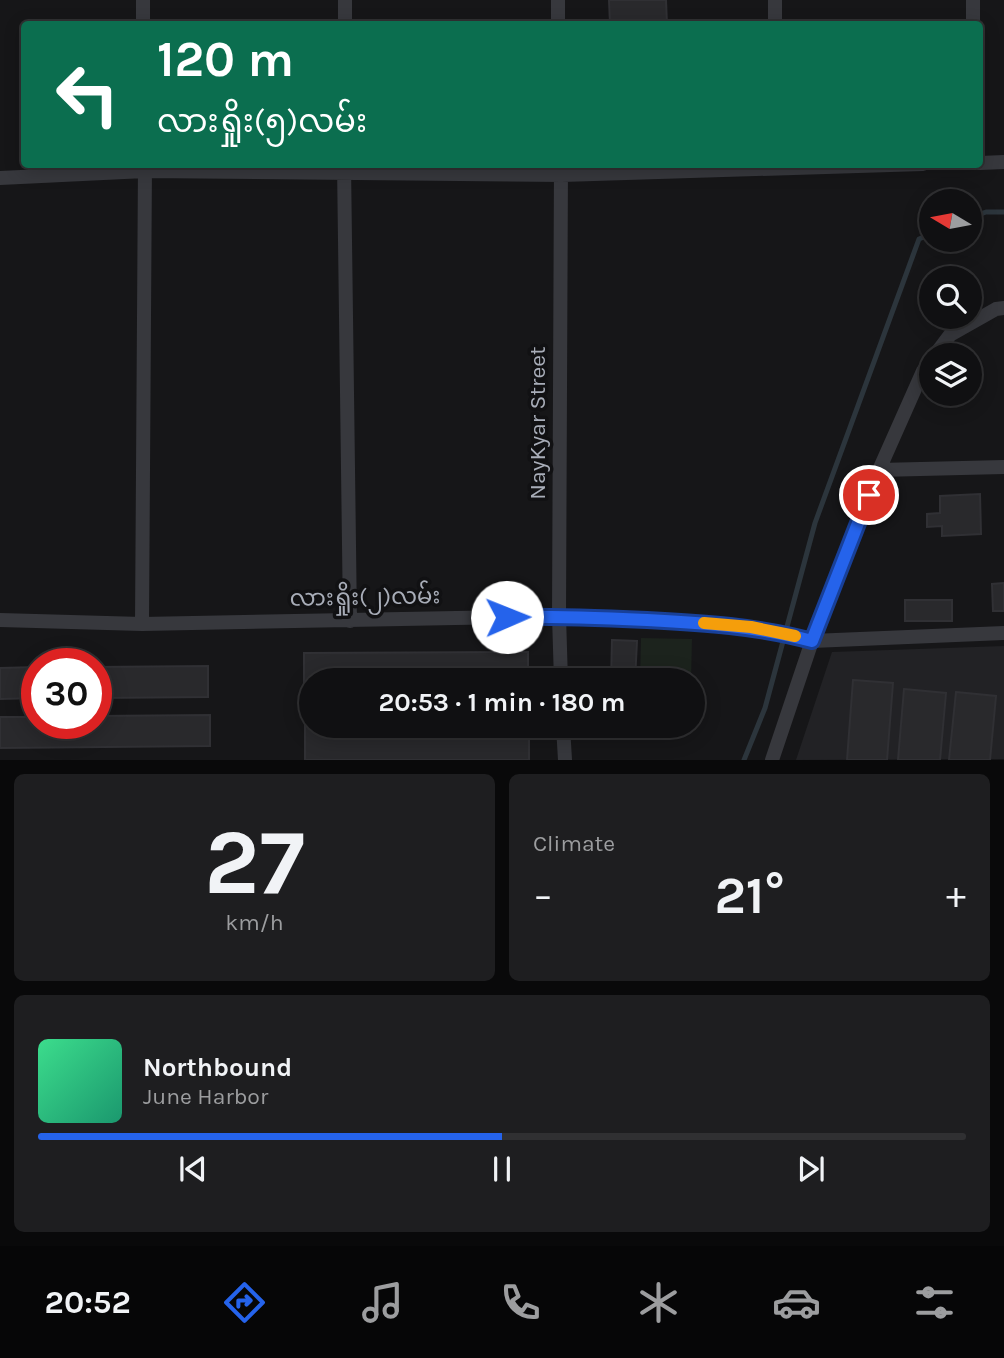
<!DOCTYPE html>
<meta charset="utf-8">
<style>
body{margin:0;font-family:Karla,"Noto Sans Myanmar",sans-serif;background:#1e1e20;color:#f1f3f6;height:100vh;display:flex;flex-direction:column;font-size:26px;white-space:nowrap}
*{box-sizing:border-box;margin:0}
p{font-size:23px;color:#9c9d9f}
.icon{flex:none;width:38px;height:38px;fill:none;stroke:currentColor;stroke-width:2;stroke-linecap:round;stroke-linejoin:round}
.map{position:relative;height:760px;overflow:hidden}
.drawer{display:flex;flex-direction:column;gap:14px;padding:14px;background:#09090a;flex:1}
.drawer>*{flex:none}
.hud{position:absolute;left:21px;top:21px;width:962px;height:147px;border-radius:7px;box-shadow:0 4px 18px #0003,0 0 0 2px #303032;background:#0b6e4f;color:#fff;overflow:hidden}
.needle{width:46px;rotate:280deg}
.buttons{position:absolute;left:919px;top:189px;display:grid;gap:14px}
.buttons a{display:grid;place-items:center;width:63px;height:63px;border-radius:50%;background:#101012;box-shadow:0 4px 18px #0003,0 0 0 2px #303032;font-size:35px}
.speed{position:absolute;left:21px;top:648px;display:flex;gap:14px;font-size:35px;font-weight:700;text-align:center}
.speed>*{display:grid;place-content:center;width:91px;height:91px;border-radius:50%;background:#101012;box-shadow:0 4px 18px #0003,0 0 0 2px #303032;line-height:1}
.speed .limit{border:10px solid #d22;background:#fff;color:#111}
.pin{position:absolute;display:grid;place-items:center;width:60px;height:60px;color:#fff;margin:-30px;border:4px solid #fff;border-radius:50%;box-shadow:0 2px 7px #0007}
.me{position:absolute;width:77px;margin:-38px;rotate:89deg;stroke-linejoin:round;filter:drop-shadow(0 0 5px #0008)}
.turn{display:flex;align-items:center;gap:24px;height:147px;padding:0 21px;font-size:32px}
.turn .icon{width:91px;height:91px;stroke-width:2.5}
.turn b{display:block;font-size:49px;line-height:60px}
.big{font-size:52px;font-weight:700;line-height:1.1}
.drawer .widget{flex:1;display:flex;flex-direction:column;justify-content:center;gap:10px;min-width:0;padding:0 24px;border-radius:10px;background:#1e1e20}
.drawer .dial{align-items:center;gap:0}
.dial b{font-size:91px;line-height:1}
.song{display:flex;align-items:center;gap:21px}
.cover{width:84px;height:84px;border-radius:10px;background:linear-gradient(135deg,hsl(150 70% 55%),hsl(160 70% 35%))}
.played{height:7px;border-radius:4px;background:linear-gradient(90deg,#2563eb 50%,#303032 50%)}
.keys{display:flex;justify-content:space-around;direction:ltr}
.heat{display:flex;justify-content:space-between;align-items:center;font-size:38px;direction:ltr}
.drawer .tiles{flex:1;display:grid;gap:14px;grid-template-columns:1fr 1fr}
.widget:last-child{grid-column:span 2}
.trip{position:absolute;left:299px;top:668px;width:406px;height:70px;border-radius:35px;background:#101012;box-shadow:0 4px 18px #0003,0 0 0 2px #303032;font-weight:700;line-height:70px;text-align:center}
.dock{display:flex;height:112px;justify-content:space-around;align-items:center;background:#060607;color:#9c9d9f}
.dock .icon{width:49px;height:49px}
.dock .selected{color:#2563eb}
.dock b{font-size:32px;color:#f1f3f6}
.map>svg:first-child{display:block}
.built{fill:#222225}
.green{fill:#1c231d}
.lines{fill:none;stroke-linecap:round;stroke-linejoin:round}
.stream{stroke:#2c353c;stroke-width:5}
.building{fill:#29292c;stroke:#303034;stroke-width:2}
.minor{stroke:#37383d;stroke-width:14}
.route-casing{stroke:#184099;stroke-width:18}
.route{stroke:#2563eb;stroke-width:12}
.slow{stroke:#f59e0b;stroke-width:12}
.labels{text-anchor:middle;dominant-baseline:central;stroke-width:7;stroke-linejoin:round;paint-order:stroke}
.street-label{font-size:23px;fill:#a8adb8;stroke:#111113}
</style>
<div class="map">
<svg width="1004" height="760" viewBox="0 0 1004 760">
<rect width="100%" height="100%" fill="#161618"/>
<path class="built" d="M1004,646V759L796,760L832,652Z"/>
<path class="green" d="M641,638L692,639L691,681H640Z"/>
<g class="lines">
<path class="stream" d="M970,218L986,212H1004
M744,760L765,708L815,523L919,239L931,234"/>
</g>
<path class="building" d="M609,0H666L667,24H610Z
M980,494L981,534L942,536V526L927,527V514L940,513V496Z
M1004,583V611H993L992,584Z
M905,600H952V621H905Z
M612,640L637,641L635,681H611Z
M528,652V681H312V696H304V653Z
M208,666V697L96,698V667Z
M37,667V698L0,699V668Z
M853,680L893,683L887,760H847Z
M904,689L946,693L940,760H898Z
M956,692L996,696L990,760H949Z
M210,715V746L0,748V717H37V723H96V716Z
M305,722H312V726H529V760H305Z"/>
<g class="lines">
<path class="minor" d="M143,0V24
M558,0V24
M775,0V24
M973,0V24
M345,24V0
M980,163L1004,162
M344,164L350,621
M561,164L559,616L561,681
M0,178L145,171L562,175L923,164
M935,355L950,335L996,309L1004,308
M879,470L1004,467
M0,620L142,624L559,616L726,624L774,631L812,641L1004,633
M142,624L145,164
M563,726L565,760
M772,760L812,641L879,470L923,371L931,360"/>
</g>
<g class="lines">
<defs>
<path id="route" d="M507,617C553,616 600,618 647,620C703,623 757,626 812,641L869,495"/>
</defs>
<use href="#route" class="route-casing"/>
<use href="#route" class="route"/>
<path class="slow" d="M704,623L751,627L795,636"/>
</g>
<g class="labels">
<g class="street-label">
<text transform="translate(537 423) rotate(-90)">NayKyar Street</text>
<text transform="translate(365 597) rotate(-1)">လားရှိုး(၂)လမ်း</text>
</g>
</g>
</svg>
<div class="buttons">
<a><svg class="needle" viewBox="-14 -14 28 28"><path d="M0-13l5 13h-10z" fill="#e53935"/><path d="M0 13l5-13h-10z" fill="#9c9d9f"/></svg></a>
<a><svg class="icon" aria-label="search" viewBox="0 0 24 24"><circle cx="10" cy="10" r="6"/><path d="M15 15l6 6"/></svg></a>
<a><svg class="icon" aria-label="layers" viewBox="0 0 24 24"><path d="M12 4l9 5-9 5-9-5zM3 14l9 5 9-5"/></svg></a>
</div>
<div class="speed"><div class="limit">30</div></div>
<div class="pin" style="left:869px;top:495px;background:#d93025"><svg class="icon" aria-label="arrive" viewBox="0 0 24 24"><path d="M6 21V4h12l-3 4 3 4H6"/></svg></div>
<svg class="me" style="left:507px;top:617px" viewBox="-20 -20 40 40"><circle r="19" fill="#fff"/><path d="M0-13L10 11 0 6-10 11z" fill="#2563eb"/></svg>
<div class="trip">20:53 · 1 min · 180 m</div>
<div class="hud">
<div class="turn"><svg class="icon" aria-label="left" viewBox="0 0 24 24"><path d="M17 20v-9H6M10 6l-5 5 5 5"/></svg><div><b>120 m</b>လားရှိုး(၅)လမ်း</div></div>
</div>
</div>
<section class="drawer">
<div class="tiles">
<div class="widget dial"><b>27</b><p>km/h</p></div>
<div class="widget"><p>Climate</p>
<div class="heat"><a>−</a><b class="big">21°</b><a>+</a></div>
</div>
<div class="widget">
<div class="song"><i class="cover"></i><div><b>Northbound</b><p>June Harbor</p></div></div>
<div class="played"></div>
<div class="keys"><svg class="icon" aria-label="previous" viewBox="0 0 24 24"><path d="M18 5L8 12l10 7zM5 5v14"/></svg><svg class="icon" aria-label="pause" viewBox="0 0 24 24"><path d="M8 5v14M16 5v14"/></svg><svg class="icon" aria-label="next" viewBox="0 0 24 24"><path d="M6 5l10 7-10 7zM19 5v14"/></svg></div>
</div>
</div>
</section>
<nav class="dock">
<b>20:52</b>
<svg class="icon selected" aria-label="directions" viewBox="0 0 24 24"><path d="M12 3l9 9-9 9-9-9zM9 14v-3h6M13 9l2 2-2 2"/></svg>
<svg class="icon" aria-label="music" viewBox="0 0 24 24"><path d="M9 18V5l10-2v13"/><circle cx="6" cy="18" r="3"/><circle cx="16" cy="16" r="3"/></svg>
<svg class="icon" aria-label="phone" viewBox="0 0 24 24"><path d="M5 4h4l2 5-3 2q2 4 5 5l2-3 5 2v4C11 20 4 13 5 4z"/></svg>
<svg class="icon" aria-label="climate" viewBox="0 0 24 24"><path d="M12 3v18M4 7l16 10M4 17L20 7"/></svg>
<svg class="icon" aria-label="car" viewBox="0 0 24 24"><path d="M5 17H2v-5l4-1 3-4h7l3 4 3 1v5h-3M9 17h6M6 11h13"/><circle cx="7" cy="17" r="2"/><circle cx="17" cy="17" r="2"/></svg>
<svg class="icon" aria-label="filters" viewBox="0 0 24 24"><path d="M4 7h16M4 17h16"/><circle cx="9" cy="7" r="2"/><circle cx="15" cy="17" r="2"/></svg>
</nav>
